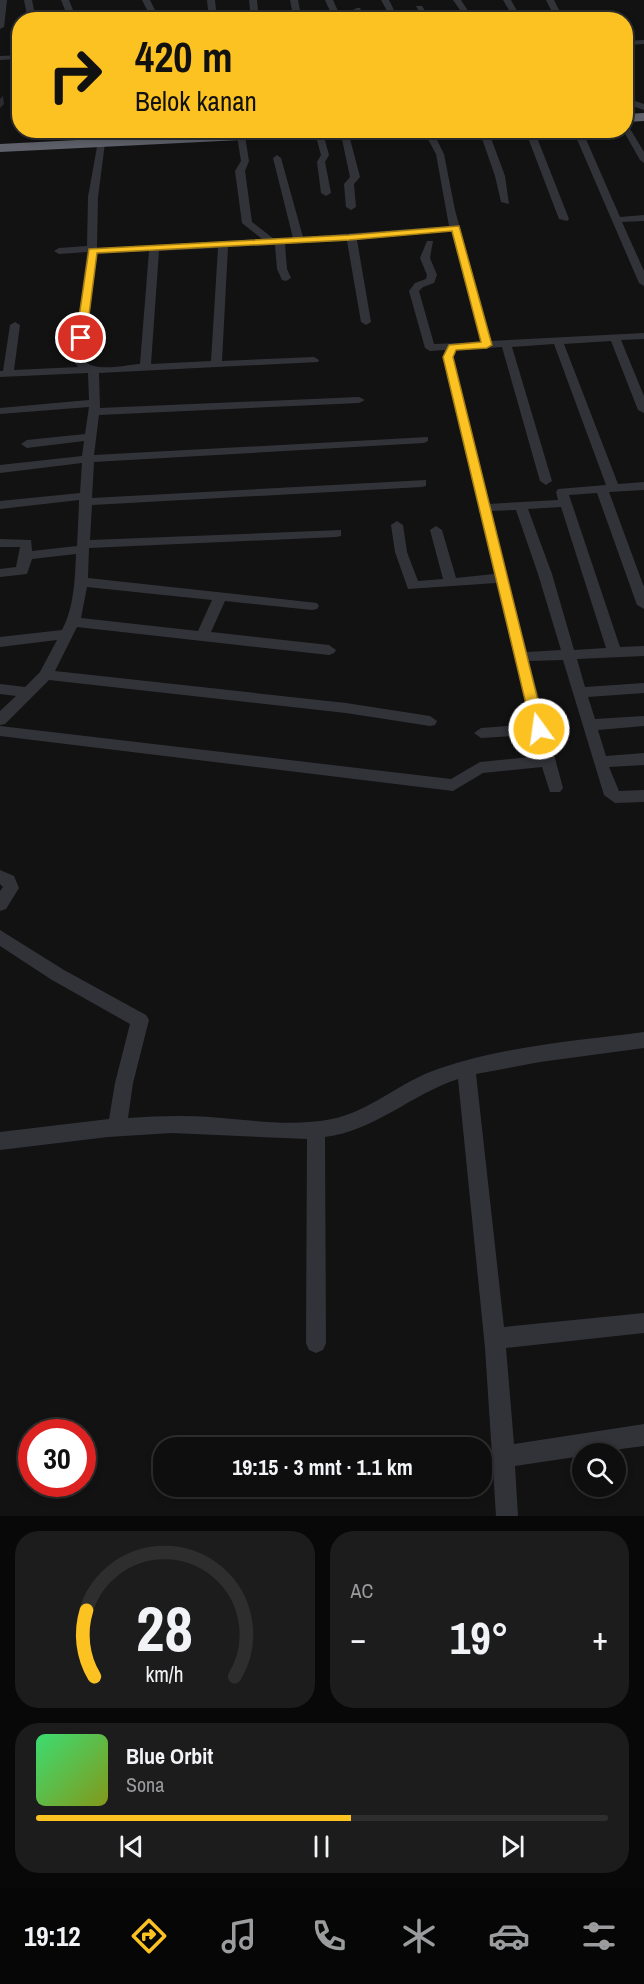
<!DOCTYPE html>
<html lang="id">
<meta charset="utf-8">
<style>
body{margin:0;font-family:"Archivo Narrow",sans-serif;background:#1c1c1c;color:#f1f3f6;height:100vh;display:flex;flex-direction:column;font-size:22px;white-space:nowrap}
*{box-sizing:border-box;margin:0}
p{font-size:20px;color:#9b9c9e}
.icon{flex:none;width:33px;height:33px;fill:none;stroke:currentColor;stroke-width:2;stroke-linecap:round;stroke-linejoin:round}
.map{position:relative;height:1516px;overflow:hidden}
.sheet{display:flex;flex-direction:column;gap:15px;padding:15px;background:#080808;flex:1}
.sheet>*{flex:none}
.banner{position:absolute;left:12px;top:12px;width:621px;height:126px;border-radius:24px;box-shadow:0 3px 9px #0003,0 0 0 2px #2e2e2e;background:#fcc221;color:#111;overflow:hidden}
.fabs{position:absolute;left:572px;top:1443px;display:grid;gap:12px}
.fabs a{display:grid;place-items:center;width:54px;height:54px;border-radius:50%;background:#0e0e0e;box-shadow:0 3px 9px #0003,0 0 0 2px #2e2e2e;font-size:30px}
.speed{position:absolute;left:18px;top:1419px;display:flex;gap:12px;font-size:30px;font-weight:700;text-align:center}
.speed>*{display:grid;place-content:center;width:78px;height:78px;border-radius:50%;background:#0e0e0e;box-shadow:0 3px 9px #0003,0 0 0 2px #2e2e2e;line-height:1}
.speed .limit{border:9px solid #d22;background:#fff;color:#111}
.pin{position:absolute;display:grid;place-items:center;width:51px;height:51px;color:#fff;margin:-26px;border:3px solid #fff;border-radius:50%;box-shadow:0 2px 6px #0007}
.me{position:absolute;width:66px;margin:-33px;rotate:346deg;stroke-linejoin:round;filter:drop-shadow(0 0 4px #0008)}
.turn{display:flex;align-items:center;gap:21px;height:126px;padding:0 24px;font-size:27px}
.turn .icon{width:78px;height:78px;stroke-width:2.5}
.turn b{display:block;font-size:42px;line-height:51px}
.big{font-size:45px;font-weight:700;line-height:1.1}
.sheet .card{flex:1;display:flex;flex-direction:column;justify-content:center;gap:9px;min-width:0;padding:0 21px;border-radius:24px;background:#1c1c1c}
.sheet .dial{align-items:center;gap:0}
.dial svg{height:156px;overflow:visible;fill:none;stroke:#2e2e2e;stroke-width:7;stroke-linecap:round;text-anchor:middle}
.dial text{fill:#f1f3f6;stroke:none}
.song{display:flex;align-items:center;gap:18px}
.cover{width:72px;height:72px;border-radius:9px;background:linear-gradient(135deg,hsl(140 70% 55%),hsl(70 70% 35%))}
.played{height:6px;border-radius:3px;background:linear-gradient(90deg,#fcc221 55%,#2e2e2e 55%)}
.keys{display:flex;justify-content:space-around;direction:ltr}
.heat{display:flex;justify-content:space-between;align-items:center;font-size:33px;direction:ltr}
.sheet .tiles{flex:1;display:grid;gap:15px;grid-template-columns:1fr 1fr}
.card:last-child{grid-column:span 2}
.trip{position:absolute;left:153px;top:1437px;width:339px;height:60px;border-radius:24px;background:#0e0e0e;box-shadow:0 3px 9px #0003,0 0 0 2px #2e2e2e;font-weight:700;line-height:60px;text-align:center}
.tabs{display:flex;height:96px;justify-content:space-around;align-items:center;background:#060606;color:#9b9c9e}
.tabs .icon{width:42px;height:42px}
.tabs .current{color:#fcc221}
.tabs b{font-size:27px;color:#f1f3f6}
.map>svg:first-child{display:block}
.lines{fill:none;stroke-linecap:round;stroke-linejoin:round}
.minor{fill:#323339;fill-rule:evenodd}
.highway{fill:#5e616a;fill-rule:evenodd}
.shaded-wall{fill:#2b2b2f}
.route{fill:#fcc221;stroke:#a47e15;stroke-width:1.5}
</style>
<div class="map">
<svg width="644" height="1516" viewBox="0 0 644 1516">
<rect width="100%" height="100%" fill="#121213"/>
<g class="lines">
<path class="minor" d="M0,0H7L4,27L0,29Z
M24,0H32L36,20H28Z
M61,0H69L77,20H69Z
M142,0H150L160,20H152Z
M207,0H215L217,20H209Z
M249,0H257L259,20H251Z
M290,0H298L302,20H294Z
M325,0H333L342,20H334Z
M381,0H389L399,20H392Z
M453,0H461L474,20H467Z
M503,0H511L522,20H515Z
M546,0H554L564,20H556Z
M416,6H422L431,20H424Z
M357,8H360L366,20H359L353,10Z
M644,40V44L626,45V41Z
M20,55V59L0,60V56Z
M626,98L644,104V110L626,104Z
M626,126L629,127L644,152V163L640,160L623,130H626Z
M148,130H156L154,138H148Z
M319,130L323,133L329,155L325,162L331,193L326,196L321,193L317,162L321,155L315,133Z
M340,130L348,131L360,177L354,184L356,207L351,210L346,207L344,184L350,177Z
M423,130H432L444,154L455,210L491,341L644,333V339L621,340L644,396V413L638,410L611,341L564,344L618,484L644,482V490L609,492L644,587V609L637,605L597,493L569,495L620,647L644,646V656L577,659L585,687L644,683V693L588,697L595,719L644,716V726L598,730L606,756L644,753V765L609,767L619,791L644,790V802L615,803L604,795L563,660L529,661L563,788L560,792H550L542,767L483,773L453,791L0,736V726L451,779L480,762L539,756L534,735L481,738L474,733L481,728L531,724L496,583L408,589L395,552L391,525L397,521L403,525L407,552L418,581L443,579L430,530L436,526L442,530L456,578L494,574L443,357L445,350L430,351L425,348L409,291L415,283L426,279L427,275L420,258L427,241H433L430,258L437,275L434,283L423,287L419,291L434,344L481,342L451,231L357,240L371,322L366,325L361,322L347,241L285,244L287,269L291,278L286,281L282,280L277,269L275,245L228,247L222,361L314,357L319,360L318,362L99,373L100,408L359,397L365,400L359,403L99,415L94,455L428,437V441L424,443L94,462L92,498L426,480V486L422,487L92,505L90,540L341,530V536L336,537L89,548L88,578L317,603L319,606L317,609L312,610L225,601L211,632L329,645L336,650L334,653L329,655L77,627L55,671L346,703L430,716L437,721L435,725L430,726L346,713L49,680L5,724L0,725V711L16,696L0,694V684L25,687L40,672L57,640L0,647V637L62,630C74,608 75,579 76,554L32,559L27,574L0,577V569L16,567L20,547H0V539L31,540L32,551L77,546L79,504V500L0,509V501L80,493L82,463L0,473V465L82,456L84,441L27,448L21,444L27,440L85,434L89,407L0,414V408L89,400L88,373L0,377V371H3L10,325L15,322L20,325L14,370L78,367L73,360L87,252L59,254L54,251L59,248L87,246L88,197L98,141L105,143L98,197L97,248L262,239L242,223L235,171L241,161L237,136L241,133L245,136L249,161L245,171L252,222L274,239L293,238L273,158L277,155L281,158L303,237L449,226L436,154ZM218,248L211,361L151,364L159,251ZM149,251L140,364C124,365 94,373 84,360L97,254ZM554,344L606,485L558,489L556,492L558,500L488,504L453,357L456,350L502,347L540,481L546,485L552,481L512,347ZM561,507L606,648L574,650L552,574L528,509ZM516,510L538,574L561,650L527,652L490,511ZM87,587L212,600L198,631L81,618Z
M479,130H488L505,176L509,204L501,202L495,176Z
M525,130H534L569,219L567,221L559,219Z
M573,130H582L620,217L644,215V221L622,222L644,271V286L639,283Z
M0,870L14,876L19,888L6,909L0,911V891L3,887L0,884Z
M0,930L64,970L146,1015L149,1020L133,1083L128,1118C155,1116 182,1115 210,1117C250,1120 292,1127 332,1119C371,1111 401,1081 438,1069C504,1046 575,1041 644,1032V1048L540,1062L476,1074L504,1327L644,1313V1333L506,1348L514,1444L644,1424V1446L582,1454V1456L515,1466L518,1516H496L485,1348L458,1079C412,1094 374,1131 325,1137L326,1343L323,1350L316,1353L309,1350L306,1343L307,1139L172,1133L108,1137L0,1150V1132L109,1119L115,1083L130,1024L52,980L0,946Z"/>
<path class="highway" d="M644,113V121L626,122V114Z
M270,130H364L358,134L0,152V144Z"/>
</g>
<path class="shaded-wall" d="M3,96L4,104L0,108V99Z"/>
<path class="route" d="M459,226L492,345L487,348L456,350L453,357L545,729L539,734L532,729L443,357L449,345L481,342L452,231L349,240L97,253L86,338L81,341L76,338L89,249L349,235Z"/>
</svg>
<div class="fabs">
<a><svg class="icon" aria-label="search" viewBox="0 0 24 24"><circle cx="10" cy="10" r="6"/><path d="M15 15l6 6"/></svg></a>
</div>
<div class="speed"><div class="limit">30</div></div>
<div class="pin" style="left:81px;top:338px;background:#d93025"><svg class="icon" aria-label="arrive" viewBox="0 0 24 24"><path d="M6 21V4h12l-3 4 3 4H6"/></svg></div>
<svg class="me" style="left:539px;top:729px" viewBox="-20 -20 40 40"><circle r="17" fill="#fcc221" stroke="#fff" stroke-width="3"/><path d="M0-11L8 9 0 5-8 9z" fill="#fff"/></svg>
<div class="trip">19:15 · 3 mnt · 1.1 km</div>
<div class="banner">
<div class="turn"><svg class="icon" aria-label="right" viewBox="0 0 24 24"><path d="M7 20v-9h11M14 6l5 5-5 5"/></svg><div><b>420 m</b>Belok kanan</div></div>
</div>
</div>
<section class="sheet">
<div class="tiles">
<div class="card dial"><svg viewBox="0 0 100 80">
<path d="M14 69A42 42 0 1 1 86 69"/>
<path d="M14 69A42 42 0 0 1 10 35" stroke="#fcc221"/>
<text x="50" y="56" font-size="32" font-weight="700">28</text>
<text x="50" y="72" font-size="11">km/h</text>
</svg></div>
<div class="card"><p>AC</p>
<div class="heat"><a>−</a><b class="big">19°</b><a>+</a></div>
</div>
<div class="card">
<div class="song"><i class="cover"></i><div><b>Blue Orbit</b><p>Sona</p></div></div>
<div class="played"></div>
<div class="keys"><svg class="icon" aria-label="previous" viewBox="0 0 24 24"><path d="M18 5L8 12l10 7zM5 5v14"/></svg><svg class="icon" aria-label="pause" viewBox="0 0 24 24"><path d="M8 5v14M16 5v14"/></svg><svg class="icon" aria-label="next" viewBox="0 0 24 24"><path d="M6 5l10 7-10 7zM19 5v14"/></svg></div>
</div>
</div>
</section>
<nav class="tabs">
<b>19:12</b>
<svg class="icon current" aria-label="directions" viewBox="0 0 24 24"><path d="M12 3l9 9-9 9-9-9zM9 14v-3h6M13 9l2 2-2 2"/></svg>
<svg class="icon" aria-label="music" viewBox="0 0 24 24"><path d="M9 18V5l10-2v13"/><circle cx="6" cy="18" r="3"/><circle cx="16" cy="16" r="3"/></svg>
<svg class="icon" aria-label="phone" viewBox="0 0 24 24"><path d="M5 4h4l2 5-3 2q2 4 5 5l2-3 5 2v4C11 20 4 13 5 4z"/></svg>
<svg class="icon" aria-label="climate" viewBox="0 0 24 24"><path d="M12 3v18M4 7l16 10M4 17L20 7"/></svg>
<svg class="icon" aria-label="car" viewBox="0 0 24 24"><path d="M5 17H2v-5l4-1 3-4h7l3 4 3 1v5h-3M9 17h6M6 11h13"/><circle cx="7" cy="17" r="2"/><circle cx="17" cy="17" r="2"/></svg>
<svg class="icon" aria-label="filters" viewBox="0 0 24 24"><path d="M4 7h16M4 17h16"/><circle cx="9" cy="7" r="2"/><circle cx="15" cy="17" r="2"/></svg>
</nav>
